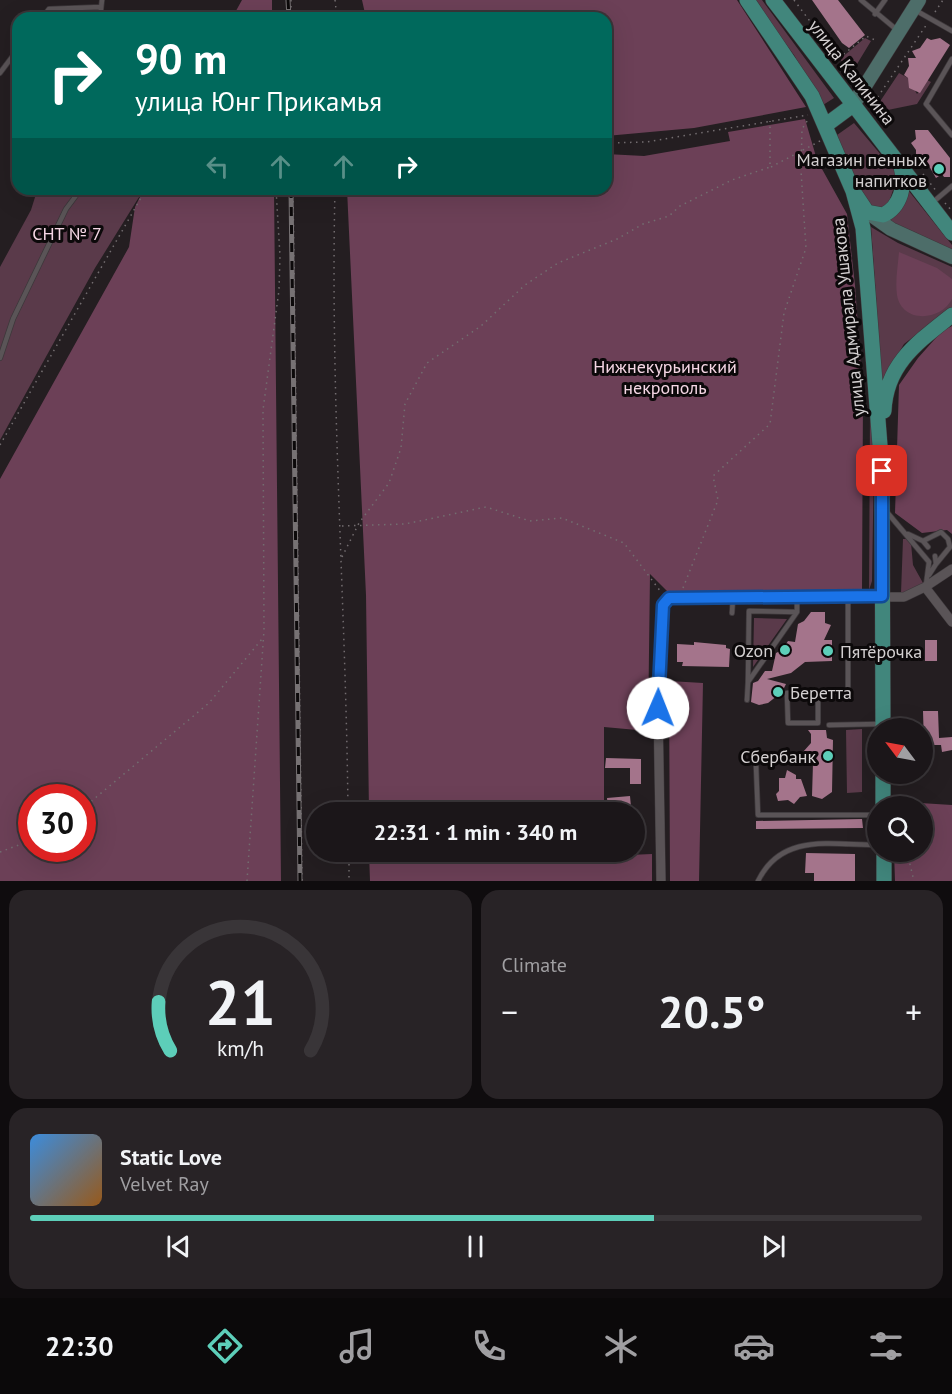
<!DOCTYPE html>
<meta charset="utf-8">
<style>
body{margin:0;font-family:"PT Sans",sans-serif;background:#282326;color:#f1f3f6;height:100vh;display:flex;flex-direction:column;font-size:22px;white-space:nowrap}
*{box-sizing:border-box;margin:0}
p{font-size:20px;color:#a09fa2}
.icon{flex:none;width:33px;height:33px;fill:none;stroke:currentColor;stroke-width:2;stroke-linecap:round;stroke-linejoin:round}
.map{position:relative;height:881px;overflow:hidden}
.drawer{display:flex;flex-direction:column;gap:9px;padding:9px;background:#0f0c0e;flex:1}
.drawer>*{flex:none}
.guide{position:absolute;left:12px;top:12px;width:600px;height:183px;border-radius:18px;box-shadow:0 6px 24px #0002,0 0 0 2px #393538;background:#00695c;color:#fff;overflow:hidden}
.needle{width:39px;rotate:302deg}
.tools{position:absolute;left:867px;top:718px;display:grid;gap:12px}
.tools a{display:grid;place-items:center;width:66px;height:66px;border-radius:50%;background:#1b1619;box-shadow:0 6px 24px #0002,0 0 0 2px #393538;font-size:30px}
.speed{position:absolute;left:18px;top:784px;display:flex;gap:12px;font-size:30px;font-weight:700;text-align:center}
.speed>*{display:grid;place-content:center;width:78px;height:78px;border-radius:50%;background:#1b1619;box-shadow:0 6px 24px #0002,0 0 0 2px #393538;line-height:1}
.speed .limit{border:9px solid #d22;background:#fff;color:#111}
.pin{position:absolute;display:grid;place-items:center;width:51px;height:51px;color:#fff;margin:-26px;border-radius:12px;box-shadow:0 3px 9px #0006}
.me{position:absolute;width:66px;margin:-33px;rotate:1deg;stroke-linejoin:round;filter:drop-shadow(0 0 4px #0008)}
.turn{display:flex;align-items:center;gap:21px;height:126px;padding:0 24px;font-size:27px}
.turn .icon{width:78px;height:78px;stroke-width:2.5}
.turn b{display:block;font-size:42px;line-height:51px}
.lanes{display:flex;align-items:center;height:57px;padding:0 24px;background:#0003;justify-content:center;gap:30px;direction:ltr}
.lanes .off{opacity:.35}
.big{font-size:45px;font-weight:600;line-height:1.1}
.drawer .widget{flex:1;display:flex;flex-direction:column;justify-content:center;gap:9px;min-width:0;padding:0 21px;border-radius:18px;background:#282326}
.drawer .dial{align-items:center;gap:0}
.dial svg{height:156px;overflow:visible;fill:none;stroke:#393538;stroke-width:7;stroke-linecap:round;text-anchor:middle}
.dial text{fill:#f1f3f6;stroke:none}
.song{display:flex;align-items:center;gap:18px}
.cover{width:72px;height:72px;border-radius:9px;background:linear-gradient(135deg,hsl(210 70% 55%),hsl(30 70% 35%))}
.played{height:6px;border-radius:3px;background:linear-gradient(90deg,#5dceb9 70%,#393538 70%)}
.keys{display:flex;justify-content:space-around;direction:ltr}
.heat{display:flex;justify-content:space-between;align-items:center;font-size:33px;direction:ltr}
.drawer .tiles{flex:1;display:grid;gap:9px;grid-template-columns:1fr 1fr}
.widget:last-child{grid-column:span 2}
.trip{position:absolute;left:306px;top:802px;width:339px;height:60px;border-radius:30px;background:#1b1619;box-shadow:0 6px 24px #0002,0 0 0 2px #393538;font-weight:600;line-height:60px;text-align:center}
.dock{display:flex;height:96px;justify-content:space-around;align-items:center;background:#0b090a;color:#a09fa2}
.dock .icon{width:42px;height:42px}
.dock .active{color:#5dceb9}
.dock b{font-size:27px;color:#f1f3f6}
.map>svg:first-child{display:block}
.green{fill:#5a3a4a}
.forest{fill:#6c4057;fill-rule:evenodd}
.building{fill:#a4748b}
.lines{fill:none;stroke-linecap:round;stroke-linejoin:round}
.lane-casing{stroke:#3d383b;stroke-width:6}
.street-casing{stroke:#3d383b;stroke-width:10}
.secondary-casing{stroke:#3d383b;stroke-width:15}
.primary-casing{stroke:#3d383b;stroke-width:16}
.path{stroke:#736d70;stroke-width:1.5;stroke-dasharray:1.5 4.5;stroke-linecap:butt}
.lane{stroke:#5a5457;stroke-width:4.5}
.street{stroke:#5a5457;stroke-width:9}
.secondary{stroke:#4d6d69;stroke-width:14}
.primary{stroke:#41867c;stroke-width:15}
.rail-casing{stroke:#777274;stroke-width:5}
.rail{stroke:#0c090a;stroke-width:3;stroke-dasharray:9;stroke-linecap:butt}
.route-casing{stroke:#114b97;stroke-width:15}
.route{stroke:#1a73e8;stroke-width:10}
.poi-dot{fill:#5dceb9;stroke:#0c090a;stroke-width:2}
.labels{text-anchor:middle;dominant-baseline:central;stroke-width:6;stroke-linejoin:round;paint-order:stroke}
.street-label{font-size:18px;fill:#d4d0d1;stroke:#0c090a}
.poi-label{font-size:18px;fill:#d4d0d1;stroke:#0c090a;text-anchor:end}
.park-label{font-size:18px;fill:#f5d6e4;stroke:#0c090a}
</style>
<div class="map">
<svg width="952" height="881" viewBox="0 0 952 881">
<rect width="100%" height="100%" fill="#241e21"/>
<path class="green" d="M753,0H762L834,98L823,105L794,55Z
M865,38L871,41L851,74L840,59Z
M899,73L908,78L917,94L927,80L931,82L917,104L878,112L875,109Z
M854,123L898,175L888,205L878,212L860,193L837,135Z
M27,189H144L95,268L0,440V267L31,210L36,194Z
M908,190L952,245V250L887,220Z
M871,227L898,243L952,267V307L904,344L882,381Z
M870,409L874,457L872,581L869,590Z
M903,539H907L911,543L913,565L923,583L905,594L901,593Z
M754,618L787,619L753,667Z
M862,729V792L847,793L846,730Z"/>
<path class="forest" d="M242,0H272V18H232Z
M362,0H737L806,107L694,128L606,136V18H366Z
M805,119L817,160L847,214L855,285L863,396L862,590L668,592L650,574L648,731L604,727V813H369L366,595L347,189H606V154L644,156L730,141L728,132Z
M144,189H274L281,881H0V479L129,247L135,207ZM32,798H82V849H32Z
M899,252L937,268L952,279V299C941,321 902,324 897,295C895,281 898,265 899,252Z
M952,326V534L947,530L922,533L895,513L899,385L918,358L942,331Z
M669,681L703,683L699,881H670Z
M920,803L952,805V881H895L894,852H922V807H915Z
M369,852H605V856L652,854V881H370Z"/>
<path class="building" d="M812,0H838L865,35L849,48L842,43Z
M927,38L931,40L940,38L950,45L920,93L909,88L908,78L904,75L909,66L908,58H916L912,51L920,48Z
M915,130H928L950,158V177H944L942,174L936,178L929,166L921,164L924,157L916,158V150L911,143L916,139Z
M811,612H825V623L831,625L824,640H832V661L805,662L791,673L767,679L786,684L782,692L768,703L759,705L751,702L753,683L758,681L765,671H772L776,653L782,650L788,641L795,642L798,624L804,621Z
M925,640H937V661H925Z
M694,642L726,645V648L730,649L729,667L682,666L683,662H677V644L694,645Z
M923,711H938L939,738L952,737V750L942,752L941,745H924Z
M808,730H826L827,738L833,740L832,792L822,799L812,796L813,763L803,752L811,743V734Z
M606,758L641,759V784H630V768H605Z
M787,770L796,775V779H801L807,796L800,797L794,804L788,800L778,801L776,794L779,791V778H785Z
M630,796L631,807L608,809L607,798Z
M862,819L863,828L756,829V821Z
M806,853L855,854V881H814V873H805Z"/>
<g class="lines">
<defs>
<path id="lane" d="M861,0L897,30
M915,10L952,31
M875,14L885,0
M42,18L49,9L101,7
M100,18L102,0
M952,59L926,104L952,135
M0,73L18,49
M67,189L75,197
M932,203L952,186
M0,358L13,319L66,209L78,193L84,194L89,189
M886,511L929,562L926,585
M908,534L923,541L928,547
M923,541L941,532L948,539L950,547L936,564
M929,575L936,564L935,556
M732,613L733,597
M748,682L749,611L796,612
M818,692V723H788L787,693L848,692V598
M747,700L748,682L797,612V596
M829,725L880,724
M756,765L758,815H878
M758,881C782,832 832,845 878,845"/>
<path id="street" d="M925,587L952,622
M661,881L658,708L659,655L665,601L674,597H904L925,587L952,569"/>
<path id="secondary" d="M853,105L919,0
M867,212L891,229L952,257"/>
<path id="primary" d="M747,0L812,96L853,191L867,212L883,215C901,207 906,184 901,167
M773,0L952,233
M826,125L853,105
M853,191L863,228L882,471L883,729
M884,411C886,364 918,342 952,315
M883,774V807
M884,852V881"/>
</defs>
<use href="#lane" class="lane-casing"/>
<use href="#street" class="street-casing"/>
<use href="#secondary" class="secondary-casing"/>
<use href="#primary" class="primary-casing"/>
<path class="path" d="M291,0V18
M335,0L337,18
M794,0L855,81
M935,12L943,0
M108,17L114,18
M157,18L191,11L218,18
M839,58L866,36L875,40
M871,107L927,24
M606,143L646,142L808,115
M771,167L820,141
M923,174L937,192
M293,189L302,881
M335,189C330,397 346,605 348,813
M945,203L952,211
M0,445L146,189
M342,526L405,524L486,507L530,521L562,518L624,543L661,592
M342,557L359,523L389,483L401,448L405,404L427,363L481,326L525,285L558,263L617,239L643,224L669,216L680,206L732,180L770,167V121
M683,588L718,500L713,476L770,424L784,313L806,248L801,171L802,129L809,118
M82,809L209,703L262,639
M0,852L32,840
M349,852V881
M907,852L914,881
M247,881L264,630L263,410L279,290L280,256L276,189"/>
<use href="#lane" class="lane"/>
<use href="#street" class="street"/>
<use href="#secondary" class="secondary"/>
<use href="#primary" class="primary"/>
<defs>
<path id="rail" d="M288,0L289,18
M291,189L300,881"/>
</defs>
<use href="#rail" class="rail-casing"/>
<use href="#rail" class="rail"/>
</g>
<g class="lines">
<defs>
<path id="route" d="M658,708L663,605L669,598L882,596V471"/>
</defs>
<use href="#route" class="route-casing"/>
<use href="#route" class="route"/>
</g>
<g class="poi-dot">
<circle cx="939" cy="169" r="6"/>
<circle cx="785" cy="650" r="6"/>
<circle cx="828" cy="651" r="6"/>
<circle cx="778" cy="692" r="6"/>
<circle cx="828" cy="756" r="6"/>
</g>
<g class="labels">
<g class="street-label">
<text transform="translate(852 72) rotate(52)">улица Калинина</text>
<text transform="translate(848 317) rotate(-96)">улица Адмирала Ушакова</text>
</g>
<g class="poi-label">
<text x="927" y="159">Магазин пенных<tspan x="927" dy="21">напитков</tspan></text>
<text x="773" y="650">Ozon</text>
<text x="840" y="651" text-anchor="start">Пятёрочка</text>
<text x="790" y="692" text-anchor="start">Беретта</text>
<text x="816" y="756">Сбербанк</text>
</g>
<g class="park-label">
<text x="67" y="233">СНТ № 7</text>
<text x="665" y="366">Нижнекурьинский<tspan x="665" dy="21">некрополь</tspan></text>
</g>
</g>
</svg>
<div class="tools">
<a><svg class="needle" viewBox="-14 -14 28 28"><path d="M0-13l5 13h-10z" fill="#e53935"/><path d="M0 13l5-13h-10z" fill="#a09fa2"/></svg></a>
<a><svg class="icon" aria-label="search" viewBox="0 0 24 24"><circle cx="10" cy="10" r="6"/><path d="M15 15l6 6"/></svg></a>
</div>
<div class="speed"><div class="limit">30</div></div>
<div class="pin" style="left:882px;top:471px;background:#d93025"><svg class="icon" aria-label="arrive" viewBox="0 0 24 24"><path d="M6 21V4h12l-3 4 3 4H6"/></svg></div>
<svg class="me" style="left:658px;top:708px" viewBox="-20 -20 40 40"><circle r="19" fill="#fff"/><path d="M0-13L10 11 0 6-10 11z" fill="#1a73e8"/></svg>
<div class="trip">22:31 · 1 min · 340 m</div>
<div class="guide">
<div class="turn"><svg class="icon" aria-label="right" viewBox="0 0 24 24"><path d="M7 20v-9h11M14 6l5 5-5 5"/></svg><div><b>90 m</b>улица Юнг Прикамья</div></div>
<div class="lanes"><svg class="icon off" aria-label="left" viewBox="0 0 24 24"><path d="M17 20v-9H6M10 6l-5 5 5 5"/></svg><svg class="icon off" aria-label="ahead" viewBox="0 0 24 24"><path d="M12 20V5M6 11l6-6 6 6"/></svg><svg class="icon off" aria-label="ahead" viewBox="0 0 24 24"><path d="M12 20V5M6 11l6-6 6 6"/></svg><svg class="icon" aria-label="right" viewBox="0 0 24 24"><path d="M7 20v-9h11M14 6l5 5-5 5"/></svg></div>
</div>
</div>
<section class="drawer">
<div class="tiles">
<div class="widget dial"><svg viewBox="0 0 100 80">
<path d="M14 69A42 42 0 1 1 86 69"/>
<path d="M14 69A42 42 0 0 1 8 44" stroke="#5dceb9"/>
<text x="50" y="56" font-size="32" font-weight="700">21</text>
<text x="50" y="72" font-size="11">km/h</text>
</svg></div>
<div class="widget"><p>Climate</p>
<div class="heat"><a>−</a><b class="big">20.5°</b><a>+</a></div>
</div>
<div class="widget">
<div class="song"><i class="cover"></i><div><b>Static Love</b><p>Velvet Ray</p></div></div>
<div class="played"></div>
<div class="keys"><svg class="icon" aria-label="previous" viewBox="0 0 24 24"><path d="M18 5L8 12l10 7zM5 5v14"/></svg><svg class="icon" aria-label="pause" viewBox="0 0 24 24"><path d="M8 5v14M16 5v14"/></svg><svg class="icon" aria-label="next" viewBox="0 0 24 24"><path d="M6 5l10 7-10 7zM19 5v14"/></svg></div>
</div>
</div>
</section>
<nav class="dock">
<b>22:30</b>
<svg class="icon active" aria-label="directions" viewBox="0 0 24 24"><path d="M12 3l9 9-9 9-9-9zM9 14v-3h6M13 9l2 2-2 2"/></svg>
<svg class="icon" aria-label="music" viewBox="0 0 24 24"><path d="M9 18V5l10-2v13"/><circle cx="6" cy="18" r="3"/><circle cx="16" cy="16" r="3"/></svg>
<svg class="icon" aria-label="phone" viewBox="0 0 24 24"><path d="M5 4h4l2 5-3 2q2 4 5 5l2-3 5 2v4C11 20 4 13 5 4z"/></svg>
<svg class="icon" aria-label="climate" viewBox="0 0 24 24"><path d="M12 3v18M4 7l16 10M4 17L20 7"/></svg>
<svg class="icon" aria-label="car" viewBox="0 0 24 24"><path d="M5 17H2v-5l4-1 3-4h7l3 4 3 1v5h-3M9 17h6M6 11h13"/><circle cx="7" cy="17" r="2"/><circle cx="17" cy="17" r="2"/></svg>
<svg class="icon" aria-label="filters" viewBox="0 0 24 24"><path d="M4 7h16M4 17h16"/><circle cx="9" cy="7" r="2"/><circle cx="15" cy="17" r="2"/></svg>
</nav>
